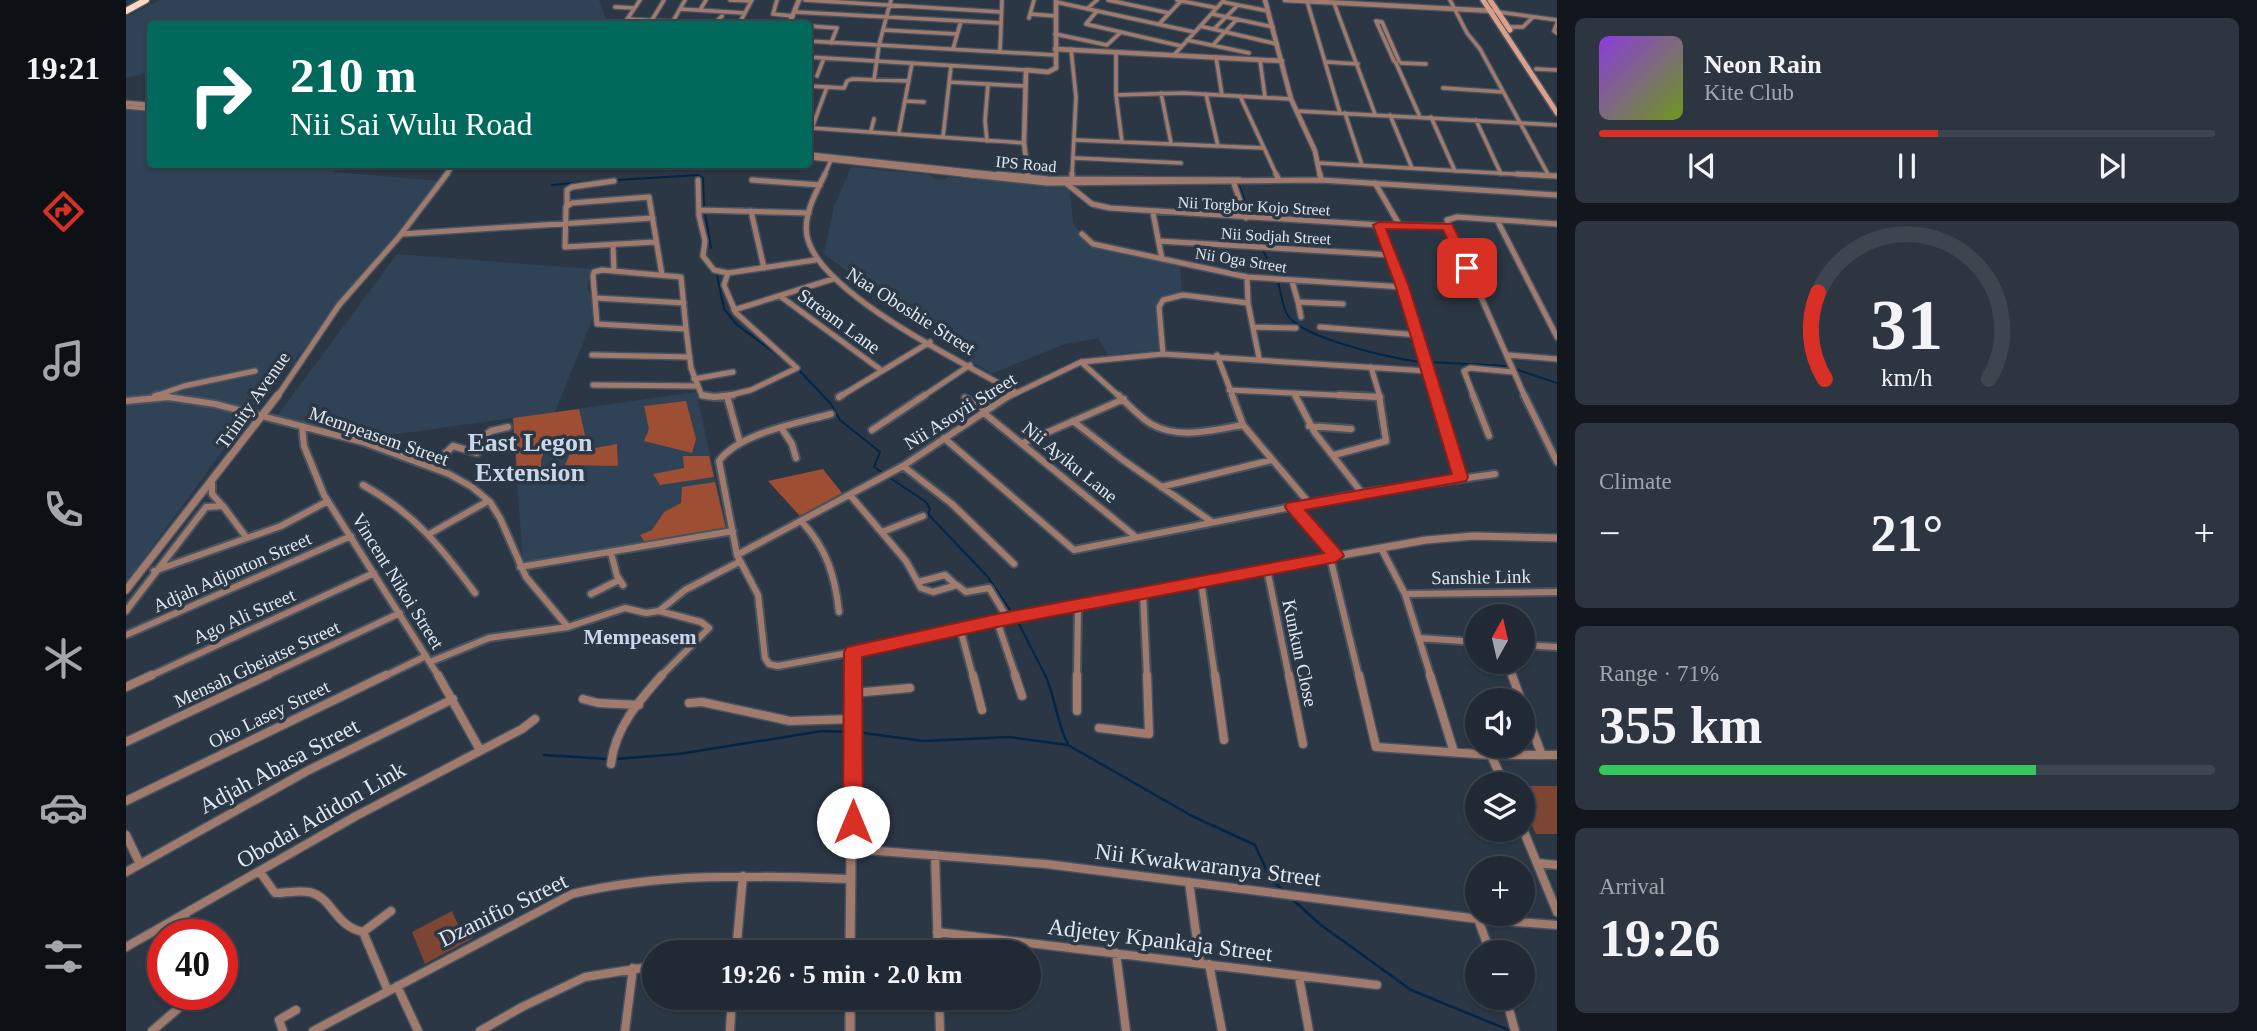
<!DOCTYPE html>
<meta charset="utf-8">
<style>
body{margin:0;font-family:Georgia,serif;background:#2d3540;color:#f1f3f6;height:100vh;display:flex;flex-direction:column;font-size:26px;white-space:nowrap}
*{box-sizing:border-box;margin:0}
p{font-size:23px;color:#a2a6ac}
.icon{flex:none;width:38px;height:38px;fill:none;stroke:currentColor;stroke-width:2;stroke-linecap:round;stroke-linejoin:round}
.map{position:relative;flex:1;overflow:hidden}
.side{display:flex;flex-direction:column;gap:18px;padding:18px;background:#12171d;width:700px}
.side>*{flex:none}
.guide{position:absolute;left:21px;top:21px;width:665px;height:147px;border-radius:7px;box-shadow:0 2px 5px #0004,0 0 0 2px #3d454f;background:#00695c;color:#fff;overflow:hidden}
.needle{width:46px;rotate:8deg}
.fabs{position:absolute;left:1339px;top:604px;display:grid;gap:14px}
.fabs a{display:grid;place-items:center;width:70px;height:70px;border-radius:50%;background:#202934;box-shadow:0 2px 5px #0004,0 0 0 2px #3d454f;font-size:35px}
.speed{position:absolute;left:21px;top:919px;display:flex;gap:14px;font-size:35px;font-weight:700;text-align:center}
.speed>*{display:grid;place-content:center;width:91px;height:91px;border-radius:50%;background:#202934;box-shadow:0 2px 5px #0004,0 0 0 2px #3d454f;line-height:1}
.speed .limit{border:10px solid #d22;background:#fff;color:#111}
.pin{position:absolute;display:grid;place-items:center;width:60px;height:60px;color:#fff;margin:-30px;border-radius:14px;box-shadow:0 4px 10px #0006}
.me{position:absolute;width:77px;margin:-38px;rotate:0deg;stroke-linejoin:round;filter:drop-shadow(0 0 5px #0008)}
.turn{display:flex;align-items:center;gap:24px;height:147px;padding:0 28px;font-size:32px}
.turn .icon{width:91px;height:91px;stroke-width:2.5}
.turn b{display:block;font-size:49px;line-height:60px}
.big{font-size:52px;font-weight:700;line-height:1.1}
.side .widget{flex:1;display:flex;flex-direction:column;justify-content:center;gap:10px;min-width:0;padding:0 24px;border-radius:10px;background:#2d3540}
.side .dial{align-items:center;gap:0}
.dial svg{height:182px;overflow:visible;fill:none;stroke:#3d454f;stroke-width:7;stroke-linecap:round;text-anchor:middle}
.dial text{fill:#f1f3f6;stroke:none}
.song{display:flex;align-items:center;gap:21px}
.cover{width:84px;height:84px;border-radius:10px;background:linear-gradient(135deg,hsl(270 70% 55%),hsl(80 70% 35%))}
.played{height:7px;border-radius:4px;background:linear-gradient(90deg,#d93025 55%,#3d454f 55%)}
.keys{display:flex;justify-content:space-around;direction:ltr}
.heat{display:flex;justify-content:space-between;align-items:center;font-size:38px;direction:ltr}
.charge{height:10px;border-radius:5px;background:linear-gradient(90deg,#34c759 71%,#3d454f 0)}
.trip{position:absolute;left:516px;top:940px;width:399px;height:70px;border-radius:35px;background:#202934;box-shadow:0 2px 5px #0004,0 0 0 2px #3d454f;font-weight:700;line-height:70px;text-align:center}
main{display:flex;flex:1;min-height:0}
.tabs{display:flex;flex-direction:column;width:126px;justify-content:space-around;align-items:center;background:#0d1015;color:#a2a6ac}
.tabs .icon{width:49px;height:49px}
.tabs .current{color:#d93025}
.tabs b{font-size:32px;color:#f1f3f6}
.map>svg:first-child{display:block}
.built{fill:#304255}
.green{fill:#7c4633}
.forest{fill:#9e4e32}
.lines{fill:none;stroke-linecap:round;stroke-linejoin:round}
.stream-far1{stroke:#052544;stroke-width:2}
.stream{stroke:#052544;stroke-width:2.5}
.minor-far3-casing{stroke:#485360;stroke-width:6}
.minor-far2-casing{stroke:#485360;stroke-width:8}
.minor-far1-casing{stroke:#485360;stroke-width:10}
.minor-casing{stroke:#485360;stroke-width:11}
.tertiary-far3-casing{stroke:#485360;stroke-width:7}
.tertiary-far2-casing{stroke:#485360;stroke-width:8}
.tertiary-far1-casing{stroke:#485360;stroke-width:10}
.tertiary-casing{stroke:#485360;stroke-width:12}
.secondary-casing{stroke:#485360;stroke-width:8}
.trunk-casing{stroke:#485360;stroke-width:9}
.minor-far3{stroke:#a07a6d;stroke-width:3.5}
.minor-far2{stroke:#a07a6d;stroke-width:5}
.minor-far1{stroke:#a07a6d;stroke-width:6}
.minor{stroke:#a07a6d;stroke-width:8}
.tertiary-far3{stroke:#a07a6d;stroke-width:4.5}
.tertiary-far2{stroke:#a07a6d;stroke-width:5}
.tertiary-far1{stroke:#a07a6d;stroke-width:7}
.tertiary{stroke:#a07a6d;stroke-width:9}
.secondary{stroke:#db9f8a;stroke-width:5}
.trunk{stroke:#fed6c8;stroke-width:6}
.route{fill:#d93025;stroke:#8d1f18;stroke-width:2}
.labels{text-anchor:middle;dominant-baseline:central;stroke-width:7;stroke-linejoin:round;paint-order:stroke}
.far-street-label{font-size:16px;fill:#dfe7f0;stroke:#2b3745}
.street-label{font-size:19px;fill:#dfe7f0;stroke:#2b3745}
.neighbourhood-label{font-size:21px;font-weight:bold;fill:#c8d8ea;stroke:#2b3745}
.near-street-label{font-size:23px;fill:#dfe7f0;stroke:#2b3745}
.district-label{font-size:26px;font-weight:bold;fill:#c8d8ea;stroke:#2b3745}
</style>
<main>
<nav class="tabs">
<b>19:21</b>
<svg class="icon current" aria-label="directions" viewBox="0 0 24 24"><path d="M12 3l9 9-9 9-9-9zM9 14v-3h6M13 9l2 2-2 2"/></svg>
<svg class="icon" aria-label="music" viewBox="0 0 24 24"><path d="M9 18V5l10-2v13"/><circle cx="6" cy="18" r="3"/><circle cx="16" cy="16" r="3"/></svg>
<svg class="icon" aria-label="phone" viewBox="0 0 24 24"><path d="M5 4h4l2 5-3 2q2 4 5 5l2-3 5 2v4C11 20 4 13 5 4z"/></svg>
<svg class="icon" aria-label="climate" viewBox="0 0 24 24"><path d="M12 3v18M4 7l16 10M4 17L20 7"/></svg>
<svg class="icon" aria-label="car" viewBox="0 0 24 24"><path d="M5 17H2v-5l4-1 3-4h7l3 4 3 1v5h-3M9 17h6M6 11h13"/><circle cx="7" cy="17" r="2"/><circle cx="17" cy="17" r="2"/></svg>
<svg class="icon" aria-label="filters" viewBox="0 0 24 24"><path d="M4 7h16M4 17h16"/><circle cx="9" cy="7" r="2"/><circle cx="15" cy="17" r="2"/></svg>
</nav>
<div class="map">
<svg width="1431" height="1031" viewBox="0 0 1431 1031">
<rect width="100%" height="100%" fill="#2b3745"/>
<path class="built" d="M34,0H473L482,24H24V72L0,78V17Z
M0,106L24,107V164L216,165L208,172L313,181L103,442L0,583Z
M725,167L804,175L809,179L818,180L821,177L934,186L944,189L947,223L962,243L1054,263L1056,292L1046,294L1031,301L1033,350L982,355L972,338L939,344L865,374L793,325L698,254L708,207Z
M271,254L465,269L461,288L468,302L465,323L429,412L570,392L601,530L404,561L397,560L386,418L272,434L236,436L151,416Z"/>
<path class="green" d="M1397,786H1431V834H1410L1397,807Z
M326,911L335,931L342,928L347,938L299,964L286,932Z"/>
<path class="forest" d="M560,401L570,439L566,453L518,441L523,429L518,406Z
M453,409L459,435L469,448L491,444L492,466L439,465L447,446L421,444L415,460V467L391,471L387,418Z
M557,456H583L588,477L534,485L527,474L558,468Z
M697,469L716,493L674,516L642,481Z
M589,482L600,529L519,542L514,535L526,530L538,512L555,503L556,487Z"/>
<g class="lines">
<path class="stream-far1" d="M491,180L572,175L577,178L578,207
M426,185L467,181
M1113,185L1124,214
M579,213L585,248
M1137,251L1150,275
M591,275L598,309L611,325L659,360
M1152,282C1155,292 1156,305 1161,314C1173,338 1266,358 1293,362
M1304,362L1380,366
M672,369L705,404L714,420L754,452L748,467L757,473
M1392,370L1431,383
M764,478L800,502L804,509L802,514L861,576L886,613
M892,622L920,677"/>
<path class="stream" d="M919,675C930,698 930,722 942,744
M730,732L798,741L883,737L942,745L1066,816L1129,845L1145,880L1158,891
M418,755L481,759
M490,759L553,754L696,731L724,732
M1167,900L1195,925L1285,990L1385,1031"/>
<defs>
<path id="minor-far3" d="M604,0L625,1
M651,0L647,14L667,16
M679,0L875,12
M982,0L1043,13
M1051,0L1091,8
M1324,0L1341,33L1354,49L1423,176
M1181,1L1214,113
M930,2L1068,32
M1097,2L1142,11
M1208,3L1249,114
M489,7L508,8
M554,9L619,13
M961,9L971,0
M574,10L580,0
M971,11L960,24L1055,46
M669,12L874,23
M1372,12L1431,20
M904,14L930,16
M1086,14L1147,27
M903,18L908,0
M501,19L588,24L596,16
M526,20L538,0
M546,23L559,0
M1431,23L1428,31L1431,33
M498,24L514,0
M613,24L626,0
M1033,24L1055,1
M682,26L711,28L705,43
M1074,26L1151,44
M1382,27H1397L1407,17
M1088,29L1112,5
M757,30L831,34
M929,34L981,45L994,33
M1061,40L1123,53
M682,41L929,55
M1087,45L1111,19
M827,49L835,21
M945,49L950,97L946,176
M874,52L876,0
M990,52V95L996,142
M1048,55L1098,0
M682,57L900,70
M1090,57L1096,95
M1134,60L1139,97
M1268,61L1250,21L1256,22L1273,61
M1201,62L1232,64
M1270,63L1294,117
M1275,63L1300,64
M1410,69L1431,70
M691,76L698,58
M748,80L753,45L765,0
M823,82L899,86
M682,86L718,88L721,81L726,79L783,81
M1317,88L1377,92
M1035,93L1045,143
M1080,94L1092,146
M990,95L1057,93L1165,99
M1114,96L1151,176
M779,101L798,102
M0,107L24,109
M1170,111L1431,125
M1219,113L1236,165
M1264,115L1286,168
M1305,117L1329,171
M1350,120L1375,174
M686,128L898,143
M745,131L748,119
M773,132L786,63
M817,137L825,66
M682,139L701,87
M950,140L1138,148
M861,141L859,121L862,84
M682,154L889,176
M949,158L1055,163
M1193,163L1423,176
M698,176L705,160"/>
<path id="minor-far2" d="M699,174C690,192 677,215 681,236C692,293 839,364 889,392
M872,174L922,179L1114,180
M1150,174L1153,180
M1391,174L1431,176
M572,180L573,216L579,241L577,256L588,270L602,273L689,260
M626,180L694,185
M946,180V174
M1107,181L1120,218
M1249,183L1274,226
M941,184L966,204L984,208L1253,225L1321,226
M441,205V190L446,187L488,181
M573,210L683,213
M625,211L638,268
M1027,213L1036,259
M1371,220L1431,337
M1253,225L1277,287L1311,397
M276,234L527,218
M956,234L967,244L1121,277L1277,287
M1033,241L1265,255
M530,242L439,247L440,207L446,203L523,197L536,275
M487,245L488,271
M476,270L555,277L560,329L471,324L467,276L468,272Z
M1121,277L1122,303L1133,358
M1166,281L1172,302L1217,304
M654,296L755,370
M470,298L558,303
M1172,302L1175,317
M608,310L707,279
M1127,327L1170,328
M1194,327L1292,335
M560,329L565,368L576,396L583,397
M1037,354L1033,307L1037,300L1057,295L1122,303
M466,355L564,357
M1091,355L1107,397
M1382,355L1431,359
M955,362L994,397
M1245,367L1254,397
M568,379L607,372
M467,385L571,386
M1103,390L1250,397
M1168,393L1170,397
M29,396L58,386L129,371
M29,397H44
M596,397L625,390L671,368L610,313L598,285L602,273
M713,397L804,342
M796,397L844,365
M882,397L955,362L1037,354L1301,371
M1348,397L1338,371L1344,368L1387,372
M1399,397L1321,220L1331,217L1431,224"/>
<path id="minor-far1" d="M576,395L588,397L607,395
M992,395C1002,404 1013,417 1025,424C1053,440 1087,430 1117,425
M1106,395L1117,425L1183,503
M1169,395L1189,433L1236,493
M1213,395L1254,397
M1310,395L1335,477
M1347,395L1363,436
M1398,395L1431,462
M29,396L32,395
M601,396L614,443
M713,397L716,395
M839,398L861,411
M0,401L42,397L89,404L237,442L323,474L346,487L364,502L374,518L400,577L442,627
M858,413L1010,537
M705,414C673,423 613,433 593,461L611,555L632,595L639,658L643,664L652,666L727,652
M947,421L997,460L1086,522
M176,426L178,446L198,495L313,677
M1183,426L1225,429
M656,429L666,444L670,458
M746,430L799,395
M818,438L948,550L1236,493L1369,474
M897,443L998,399
M1208,455L1260,441L1253,395
M777,466L826,504L888,564
M305,467L327,446L351,453L360,445L355,438L365,431L382,427
M86,484V494L95,504
M237,485C288,513 315,547 349,593
M1035,487L1146,460
M724,495L780,561L795,588L807,592L831,585L840,592L863,588L882,619
M1167,507L1210,556
M676,522C701,549 709,576 713,612
M756,532L797,516
M305,533L362,501
M1255,548L1279,594L1305,677
M485,553L491,576L497,585
M611,555L777,466L884,395
M1204,557L1233,677
M394,567L607,531
M1141,569L1163,677
M28,571L155,526L202,501
M1075,581L1089,677
M792,582L819,575L830,585
M1017,593L1021,677
M465,594L493,580
M1279,594L1431,592
M0,611L80,507L97,506L120,537
M533,611L575,622L583,628L534,677
M871,621L890,677
M834,628L847,677
M0,635L225,536
M1293,638L1351,642
M1396,645L1431,647
M304,662L363,638L442,627L499,608L520,613L533,611L559,590L613,562
M1381,662L1387,677
M22,677L248,573
M138,677L274,613
M257,677L300,656
M951,677L952,606"/>
<path id="minor" d="M312,675L354,750
M847,675L856,710
M889,675L896,696
M1089,675L1098,740
M1163,675L1177,744
M1233,675L1250,747L1365,755H1431
M1304,675L1328,752
M1386,675L1395,700
M0,687L26,675
M727,693L784,688
M457,699L472,703L513,705
M563,703L576,702L664,721L727,719
M1396,704L1416,755
M951,711V675
M973,728L1023,734L1021,675
M0,742L142,675
M1365,755L1378,784
M485,764C489,728 512,702 536,675
M0,801L260,675
M1396,827L1431,912
M0,835L14,864
M727,849L920,864L1352,919L1431,925
M809,855L812,952
M1412,863L1431,865
M0,872L183,770L327,699
M134,872L149,893C160,893 172,890 183,892C208,898 207,925 237,932L265,911
M1063,882L1074,963
M58,915L67,934
M1352,919L1364,952
M237,932L262,991
M811,932L1251,985
M0,947L230,816L396,729L409,719
M610,952L617,876
M990,953L1000,1031
M1083,964L1096,1031
M96,968L99,971L96,975
M1173,977L1183,1031
M271,986L292,1031
M813,998L814,1031
M1380,998L1389,1031
M26,1031L69,994
M157,1031L153,1020L170,1010
M187,1031L446,894C538,872 631,876 725,879
M354,1031L396,1007L459,977L528,966
M499,1031L507,968
M604,1031L606,998"/>
<path id="tertiary-far3" d="M1139,0L1165,99L1189,151L1194,176
M1159,0L1368,11
M663,24L673,0
M929,49L1156,61
M0,103L24,105
M682,157L853,176
M319,176L328,164
M902,176L898,143L900,70L922,72L930,68V0"/>
<path id="tertiary-far2" d="M837,174L921,183L1195,180L1431,195
M902,174L903,181
M1194,174L1195,180
M151,397L213,305L272,238L321,174"/>
<path id="tertiary-far1" d="M0,590L152,395
M727,677V652L834,628L1115,573L1300,540L1348,536L1431,538"/>
<path id="tertiary" d="M724,952L727,675
M724,998V1031"/>
<path id="secondary" d="M1357,0L1431,113
M1364,0L1384,30"/>
<path id="trunk" d="M0,11L20,0"/>
</defs>
<use href="#minor-far3" class="minor-far3-casing"/>
<use href="#minor-far2" class="minor-far2-casing"/>
<use href="#minor-far1" class="minor-far1-casing"/>
<use href="#minor" class="minor-casing"/>
<use href="#tertiary-far3" class="tertiary-far3-casing"/>
<use href="#tertiary-far2" class="tertiary-far2-casing"/>
<use href="#tertiary-far1" class="tertiary-far1-casing"/>
<use href="#tertiary" class="tertiary-casing"/>
<use href="#secondary" class="secondary-casing"/>
<use href="#trunk" class="trunk-casing"/>
<use href="#minor-far3" class="minor-far3"/>
<use href="#minor-far2" class="minor-far2"/>
<use href="#minor-far1" class="minor-far1"/>
<use href="#minor" class="minor"/>
<use href="#tertiary-far3" class="tertiary-far3"/>
<use href="#tertiary-far2" class="tertiary-far2"/>
<use href="#tertiary-far1" class="tertiary-far1"/>
<use href="#tertiary" class="tertiary"/>
<use href="#secondary" class="secondary"/>
<use href="#trunk" class="trunk"/>
</g>
<path class="route" d="M1253,222L1326,224L1348,268L1341,271L1337,270L1317,230L1260,229L1283,287L1342,477L1340,481L1179,510L1216,552L1218,556L1210,562L871,627L736,657L737,822L734,828L727,831L720,828L717,822L718,652L721,647L871,614L1198,553L1161,510L1159,507L1161,503L1326,474L1270,287L1247,225Z"/>
<g class="labels">
<g class="far-street-label">
<text transform="translate(900 164) rotate(5)">IPS Road</text>
<text transform="translate(1128 206) rotate(3)">Nii Torgbor Kojo Street</text>
<text transform="translate(1150 236) rotate(3)">Nii Sodjah Street</text>
<text transform="translate(1115 260) rotate(9)">Nii Oga Street</text>
</g>
<g class="street-label">
<text transform="translate(785 311) rotate(32)">Naa Oboshie Street</text>
<text transform="translate(713 321) rotate(36)">Stream Lane</text>
<text transform="translate(127 400) rotate(-55)">Trinity Avenue</text>
<text transform="translate(834 411) rotate(-32)">Nii Asoyii Street</text>
<text transform="translate(253 436) rotate(19)">Mempeasem Street</text>
<text transform="translate(944 462) rotate(39)">Nii Ayiku Lane</text>
<text transform="translate(106 572) rotate(-24)">Adjah Adjonton Street</text>
<text transform="translate(1355 577) rotate(-1)">Sanshie Link</text>
<text transform="translate(272 581) rotate(58)">Vincent Nikoi Street</text>
<text transform="translate(118 616) rotate(-24)">Ago Ali Street</text>
<text transform="translate(1174 653) rotate(78)">Kunkun Close</text>
<text transform="translate(131 664) rotate(-25)">Mensah Gbeiatse Street</text>
<text transform="translate(143 714) rotate(-26)">Oko Lasey Street</text>
</g>
<g class="neighbourhood-label">
<text x="514" y="637">Mempeasem</text>
</g>
<g class="near-street-label">
<text transform="translate(153 766) rotate(-28)">Adjah Abasa Street</text>
<text transform="translate(195 815) rotate(-30)">Obodai Adidon Link</text>
<text transform="translate(1082 865) rotate(7)">Nii Kwakwaranya Street</text>
<text transform="translate(377 910) rotate(-26)">Dzanifio Street</text>
<text transform="translate(1034 940) rotate(7)">Adjetey Kpankaja Street</text>
</g>
<g class="district-label">
<text x="404" y="442">East Legon<tspan x="404" dy="30">Extension</tspan></text>
</g>
</g>
</svg>
<div class="fabs">
<a><svg class="needle" viewBox="-14 -14 28 28"><path d="M0-13l5 13h-10z" fill="#e53935"/><path d="M0 13l5-13h-10z" fill="#a2a6ac"/></svg></a>
<a><svg class="icon" aria-label="sound" viewBox="0 0 24 24"><path d="M4 9h4l5-4v14l-5-4H4zM17 9q2 3 0 6"/></svg></a>
<a><svg class="icon" aria-label="layers" viewBox="0 0 24 24"><path d="M12 4l9 5-9 5-9-5zM3 14l9 5 9-5"/></svg></a>
<a>+</a>
<a>−</a>
</div>
<div class="speed"><div class="limit">40</div></div>
<div class="pin" style="left:1341px;top:268px;background:#d93025"><svg class="icon" aria-label="arrive" viewBox="0 0 24 24"><path d="M6 21V4h12l-3 4 3 4H6"/></svg></div>
<svg class="me" style="left:727px;top:822px" viewBox="-20 -20 40 40"><circle r="19" fill="#fff"/><path d="M0-13L10 11 0 6-10 11z" fill="#d93025"/></svg>
<div class="trip">19:26 · 5 min · 2.0 km</div>
<div class="guide">
<div class="turn"><svg class="icon" aria-label="right" viewBox="0 0 24 24"><path d="M7 20v-9h11M14 6l5 5-5 5"/></svg><div><b>210 m</b>Nii Sai Wulu Road</div></div>
</div>
</div>
<section class="side">
<div class="widget">
<div class="song"><i class="cover"></i><div><b>Neon Rain</b><p>Kite Club</p></div></div>
<div class="played"></div>
<div class="keys"><svg class="icon" aria-label="previous" viewBox="0 0 24 24"><path d="M18 5L8 12l10 7zM5 5v14"/></svg><svg class="icon" aria-label="pause" viewBox="0 0 24 24"><path d="M8 5v14M16 5v14"/></svg><svg class="icon" aria-label="next" viewBox="0 0 24 24"><path d="M6 5l10 7-10 7zM19 5v14"/></svg></div>
</div>
<div class="widget dial"><svg viewBox="0 0 100 80">
<path d="M14 69A42 42 0 1 1 86 69"/>
<path d="M14 69A42 42 0 0 1 11 31" stroke="#d93025"/>
<text x="50" y="56" font-size="32" font-weight="700">31</text>
<text x="50" y="72" font-size="11">km/h</text>
</svg></div>
<div class="widget"><p>Climate</p>
<div class="heat"><a>−</a><b class="big">21°</b><a>+</a></div>
</div>
<div class="widget"><p>Range · 71%</p><b class="big">355 km</b><div class="charge"></div></div>
<div class="widget"><p>Arrival</p><b class="big">19:26</b></div>
</section>
</main>
